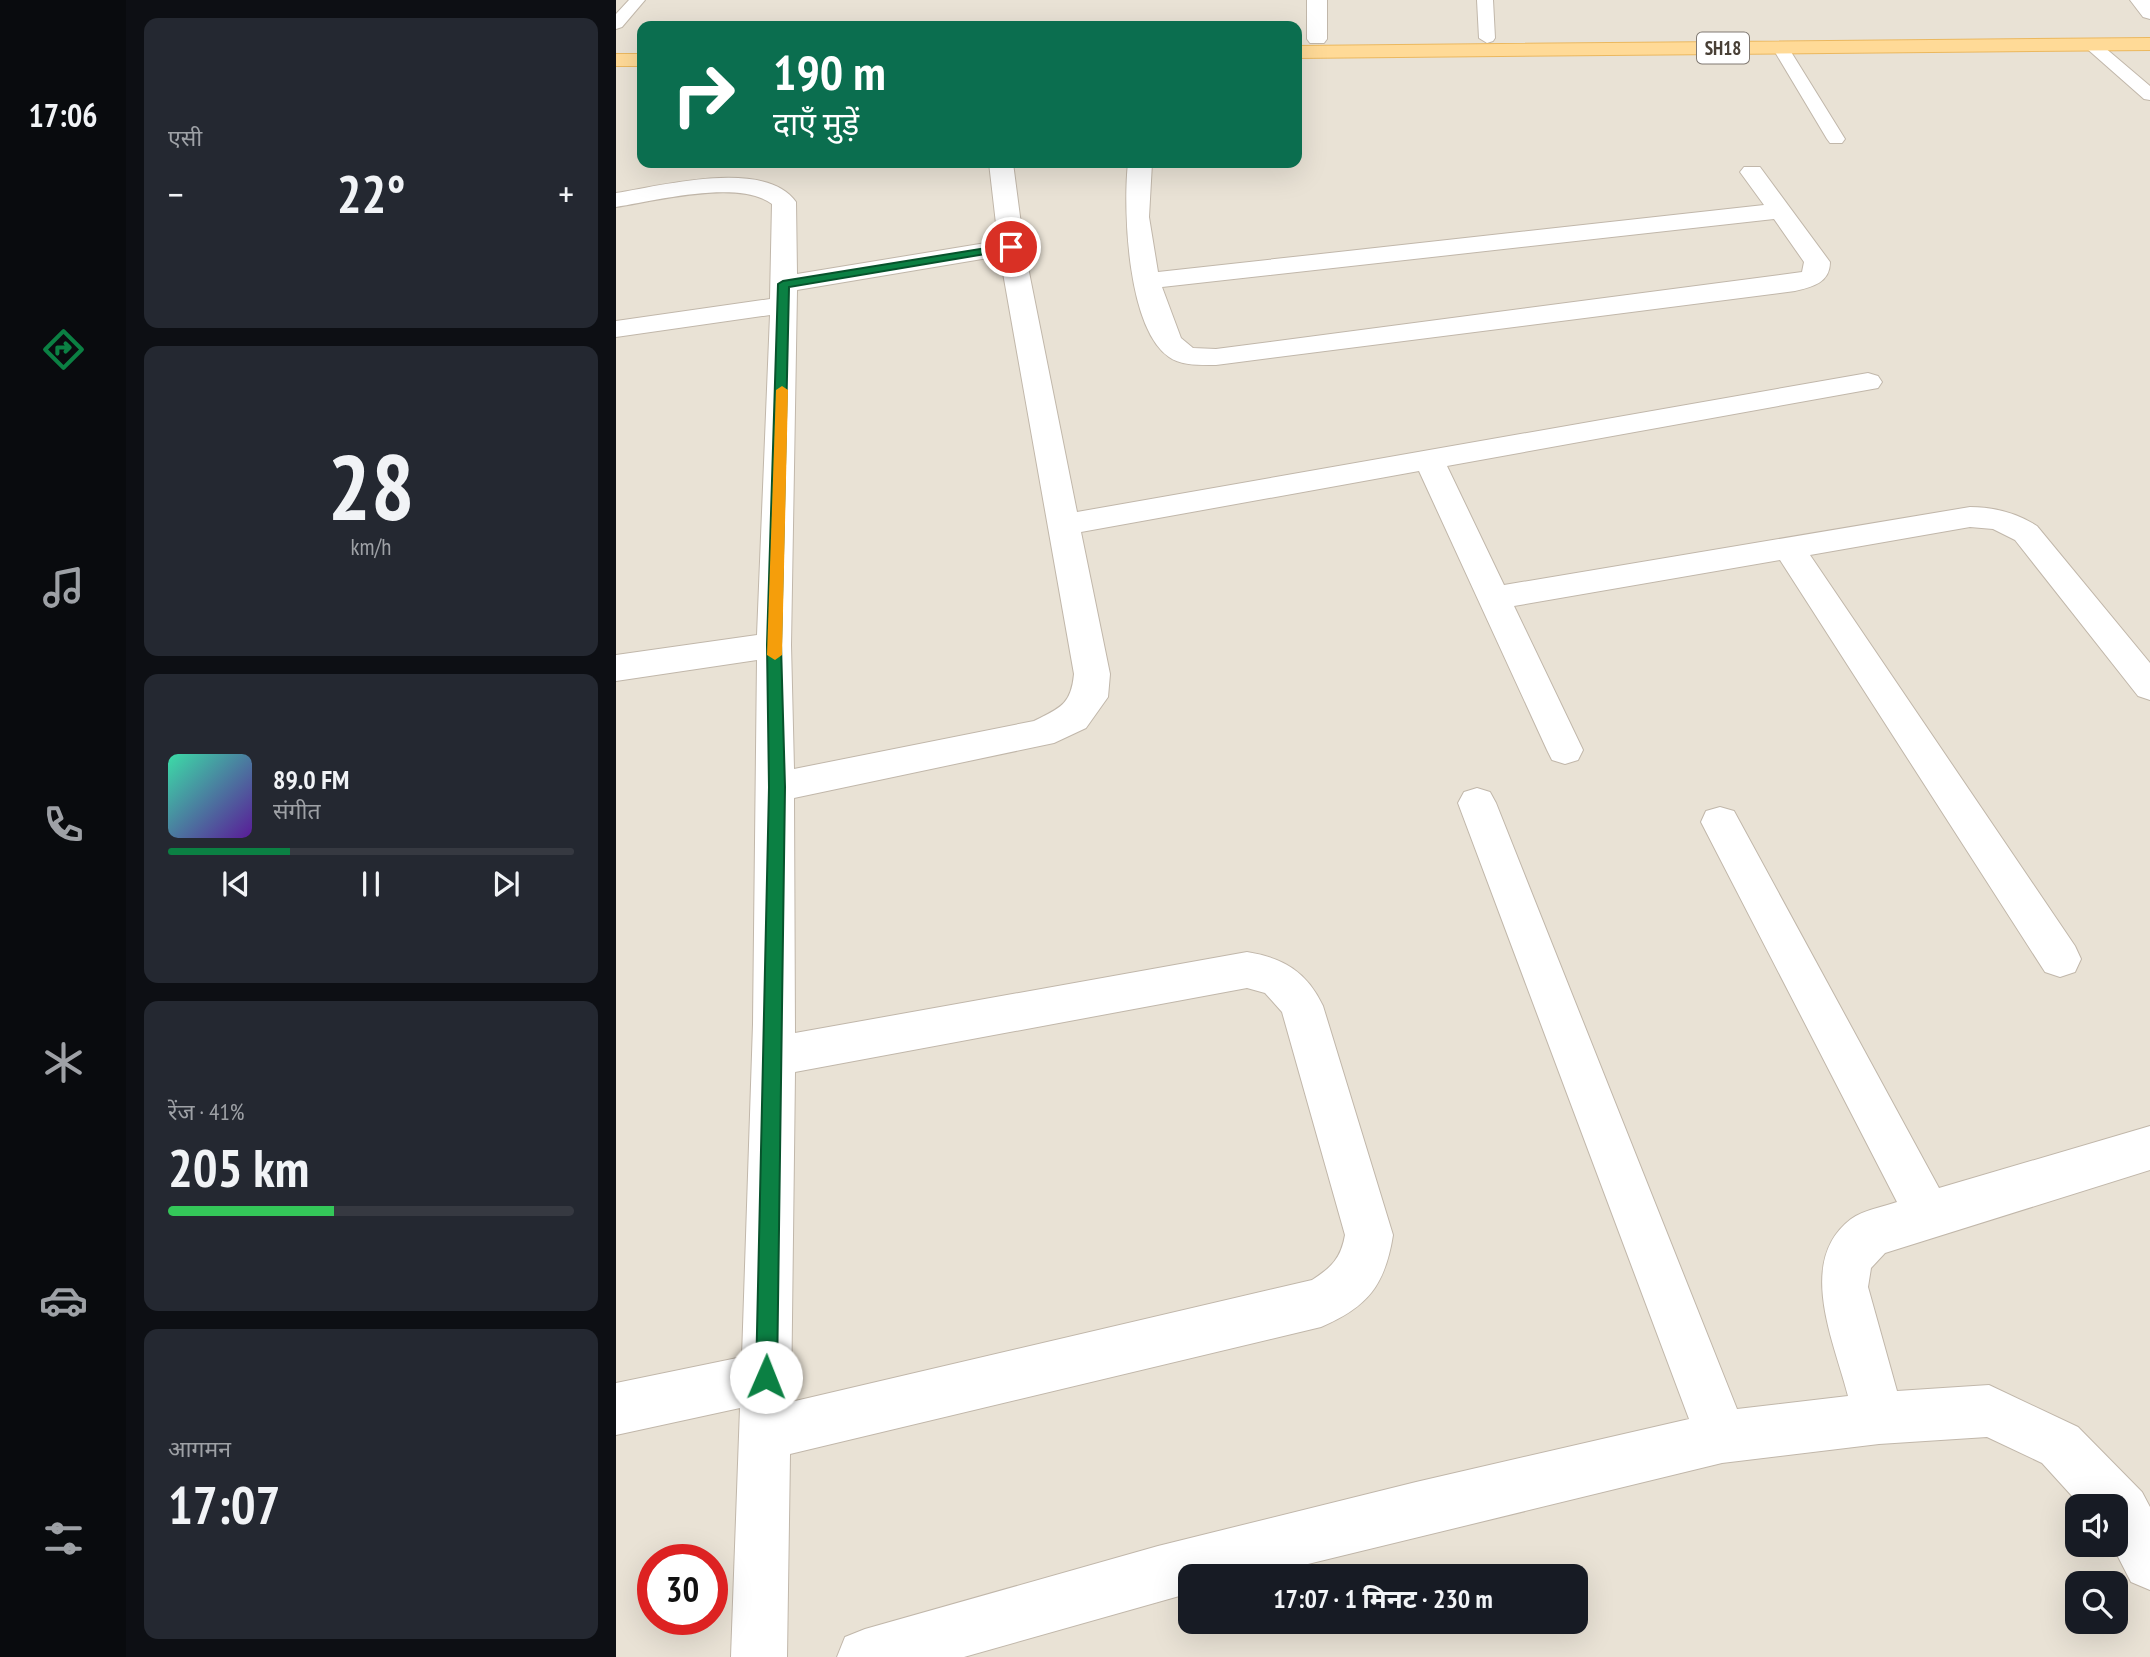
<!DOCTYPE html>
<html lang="hi">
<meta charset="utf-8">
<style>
body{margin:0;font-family:"PT Sans Narrow","Noto Sans Devanagari",sans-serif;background:#242831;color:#f1f3f6;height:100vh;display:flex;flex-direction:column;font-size:26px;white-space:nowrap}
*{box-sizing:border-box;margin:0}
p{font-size:23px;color:#9ea1a6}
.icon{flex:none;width:38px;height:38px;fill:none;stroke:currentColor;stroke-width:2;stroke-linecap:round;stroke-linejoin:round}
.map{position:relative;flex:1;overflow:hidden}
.drawer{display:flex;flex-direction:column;gap:18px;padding:18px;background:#0d0f14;width:490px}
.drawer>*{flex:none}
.hud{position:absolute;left:21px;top:21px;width:665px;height:147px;border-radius:14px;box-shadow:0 7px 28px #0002;background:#0b6e4f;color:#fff;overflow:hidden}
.controls{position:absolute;left:1449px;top:1494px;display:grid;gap:14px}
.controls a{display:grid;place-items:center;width:63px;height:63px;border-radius:14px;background:#171b24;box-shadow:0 7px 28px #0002;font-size:35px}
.speed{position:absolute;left:21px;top:1544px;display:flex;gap:14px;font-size:35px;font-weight:700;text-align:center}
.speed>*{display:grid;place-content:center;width:91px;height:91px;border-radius:50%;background:#171b24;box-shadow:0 7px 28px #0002;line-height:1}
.speed .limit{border:10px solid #d22;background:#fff;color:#111}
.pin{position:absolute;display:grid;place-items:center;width:60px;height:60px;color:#fff;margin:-30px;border:4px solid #fff;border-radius:50%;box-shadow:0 2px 7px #0007}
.me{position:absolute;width:77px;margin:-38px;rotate:1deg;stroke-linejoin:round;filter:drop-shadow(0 0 5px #0008)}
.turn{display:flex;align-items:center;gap:24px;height:147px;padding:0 21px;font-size:32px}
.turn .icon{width:91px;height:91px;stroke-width:2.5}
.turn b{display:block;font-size:49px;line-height:60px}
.big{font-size:52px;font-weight:700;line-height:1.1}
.drawer .card{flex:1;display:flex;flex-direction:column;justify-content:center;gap:10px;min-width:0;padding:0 24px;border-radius:14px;background:#242831}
.drawer .dial{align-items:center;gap:0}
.dial b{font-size:91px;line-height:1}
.song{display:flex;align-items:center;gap:21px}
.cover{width:84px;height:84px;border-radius:10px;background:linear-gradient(135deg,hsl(160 70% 55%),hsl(270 70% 35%))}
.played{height:7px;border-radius:4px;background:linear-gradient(90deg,#0b8043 30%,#363941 30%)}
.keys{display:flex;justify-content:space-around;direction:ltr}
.heat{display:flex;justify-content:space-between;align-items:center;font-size:38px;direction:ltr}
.charge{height:10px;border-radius:5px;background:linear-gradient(90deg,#34c759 41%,#363941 0)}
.trip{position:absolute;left:562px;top:1564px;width:410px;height:70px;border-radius:14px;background:#171b24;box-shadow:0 7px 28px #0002;font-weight:700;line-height:70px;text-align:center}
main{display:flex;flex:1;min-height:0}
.dock{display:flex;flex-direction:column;width:126px;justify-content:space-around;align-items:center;background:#090b0e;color:#9ea1a6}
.dock .icon{width:49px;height:49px}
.dock .current{color:#0b8043}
.dock b{font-size:32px;color:#f1f3f6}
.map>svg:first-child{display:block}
.residential{fill:#e9e2d5;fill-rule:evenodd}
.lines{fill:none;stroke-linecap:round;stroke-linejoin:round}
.service-casing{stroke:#c1b7aa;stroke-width:2}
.minor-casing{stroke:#c1b7aa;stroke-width:2}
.primary-casing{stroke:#ebb85f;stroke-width:2}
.service{fill:#fff;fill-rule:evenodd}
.minor{fill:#fff;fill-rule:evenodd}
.primary{fill:#ffda97;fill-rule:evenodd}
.route{fill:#0b8043;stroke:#07532c;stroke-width:2}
.slow{fill:#f59e0b}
.labels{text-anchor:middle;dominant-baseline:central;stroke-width:7;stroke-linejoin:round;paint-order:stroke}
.shield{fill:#fff;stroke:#807972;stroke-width:2}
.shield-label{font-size:19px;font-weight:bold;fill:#494036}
</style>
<main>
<nav class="dock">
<b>17:06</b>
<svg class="icon current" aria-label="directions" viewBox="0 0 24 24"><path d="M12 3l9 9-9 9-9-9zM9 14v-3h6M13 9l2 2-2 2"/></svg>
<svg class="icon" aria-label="music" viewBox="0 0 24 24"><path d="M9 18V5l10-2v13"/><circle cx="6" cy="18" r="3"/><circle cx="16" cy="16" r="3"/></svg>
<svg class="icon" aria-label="phone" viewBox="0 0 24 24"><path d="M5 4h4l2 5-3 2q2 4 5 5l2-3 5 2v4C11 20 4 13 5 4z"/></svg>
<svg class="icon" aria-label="climate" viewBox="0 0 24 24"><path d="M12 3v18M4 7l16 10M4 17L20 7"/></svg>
<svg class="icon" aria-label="car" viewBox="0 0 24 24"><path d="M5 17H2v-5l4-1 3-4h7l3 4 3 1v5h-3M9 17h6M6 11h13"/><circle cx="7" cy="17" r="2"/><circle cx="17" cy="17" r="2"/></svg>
<svg class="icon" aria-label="filters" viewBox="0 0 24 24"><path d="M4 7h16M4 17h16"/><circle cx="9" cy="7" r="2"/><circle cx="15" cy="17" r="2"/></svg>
</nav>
<section class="drawer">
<div class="card"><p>एसी</p>
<div class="heat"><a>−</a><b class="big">22°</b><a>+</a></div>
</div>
<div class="card dial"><b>28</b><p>km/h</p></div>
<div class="card">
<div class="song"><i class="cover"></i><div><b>89.0 FM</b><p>संगीत</p></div></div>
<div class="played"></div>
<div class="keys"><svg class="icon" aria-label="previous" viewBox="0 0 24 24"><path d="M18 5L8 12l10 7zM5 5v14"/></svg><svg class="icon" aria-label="pause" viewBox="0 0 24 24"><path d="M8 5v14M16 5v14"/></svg><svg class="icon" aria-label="next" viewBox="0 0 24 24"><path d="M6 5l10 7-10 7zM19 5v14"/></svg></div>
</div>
<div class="card"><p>रेंज · 41%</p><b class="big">205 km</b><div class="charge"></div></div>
<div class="card"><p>आगमन</p><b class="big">17:07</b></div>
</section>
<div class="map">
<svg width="1534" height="1657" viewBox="0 0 1534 1657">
<rect width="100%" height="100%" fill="#f5f0e8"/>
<path class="residential" d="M0,0H1534V1657H0ZM26,26H681V163H26ZM1461,1507H1500V1545H1461ZM37,1559H96V1619H37ZM574,1577H959V1622H574ZM1461,1584H1500V1622H1461Z"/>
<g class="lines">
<defs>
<path id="service" d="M13,0H29L6,27L0,29V14Z
M861,0H877L879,38L877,41L871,43L863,38Z
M1475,39L1481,41L1534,86V100L1528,99L1469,47L1467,44L1469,41Z
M1164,42L1172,47L1229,139L1226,143H1214L1211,139L1156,47Z"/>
<path id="minor" d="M691,0H711V39L708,43H694L691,39Z
M1514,0H1534V19L1527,17Z
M373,163H397L408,247L461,512L1252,373L1262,376L1266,382L1262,388L831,466L888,585L1354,507C1378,507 1401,513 1421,526L1534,663V700L1522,696L1399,540L1377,529L1354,527L1194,555L1459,946L1465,959L1459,972L1444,977L1429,972L1164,560L898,606L967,750L962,760L949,764L936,760L931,750L803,471L465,532L494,674L492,697L470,728L438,743L178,798L179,1033L631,952C668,958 691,972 707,1006L777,1235C769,1285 752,1307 705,1327L174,1454L171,1657H115L124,1408L0,1435V1383L126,1357L137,1024L141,660L0,681V655L141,635L154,315L0,337V321L154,299L156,204C123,179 39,201 0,207V193C45,186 150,158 180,202L181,274L382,241ZM384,256L458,674C455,705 444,708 418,721L178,769L175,645L181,290ZM631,988L649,993L666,1012L729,1235C725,1258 716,1267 696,1280L175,1402L179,1072Z
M512,163H536L533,217L542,272L1148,205L1124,172L1128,167H1144L1214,262C1214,283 1196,287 1179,291L600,365C585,365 565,366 553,357C511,328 507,209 512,163ZM1158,219L1188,262L1186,272L600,349L577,348L565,338L546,287Z
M861,788L874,792L880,803L1121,1409L1232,1396C1218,1341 1180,1261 1235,1219C1247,1210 1267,1207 1281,1202L1085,822L1090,811L1104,807L1118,811L1323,1188L1534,1126V1170L1269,1253L1255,1268L1252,1287L1281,1391L1373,1385L1462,1427L1526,1492L1534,1507V1590L1515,1582L1496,1545H1500V1507H1466L1426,1463L1371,1437L1263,1444L1106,1463L639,1577H574V1593L348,1657H221L229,1637L249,1629L542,1546L800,1482L1073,1419L842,803L848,792Z"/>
<path id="primary" d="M1534,38V50L681,58V46Z
M0,54H26V66H0Z"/>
</defs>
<use href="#service" class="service-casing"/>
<use href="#minor" class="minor-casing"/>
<use href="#primary" class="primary-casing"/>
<use href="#service" class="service"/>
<use href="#minor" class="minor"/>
<use href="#primary" class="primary"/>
</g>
<path class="route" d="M395,244L399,245V249L173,287L165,645L169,787L161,1377L158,1385L150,1388L143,1385L140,1377L153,787L151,645L162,284L167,281Z"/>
<path class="slow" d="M166,386L172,390L166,655L159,660L151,655L160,390Z"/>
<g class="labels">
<rect class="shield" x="1081" y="32.5" width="52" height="31" rx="5"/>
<g class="shield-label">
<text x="1107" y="48">SH18</text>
</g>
</g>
</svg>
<div class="controls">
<a><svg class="icon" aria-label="sound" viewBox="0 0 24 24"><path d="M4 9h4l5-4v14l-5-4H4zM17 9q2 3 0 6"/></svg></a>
<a><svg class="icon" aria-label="search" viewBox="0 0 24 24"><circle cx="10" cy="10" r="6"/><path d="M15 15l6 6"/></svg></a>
</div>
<div class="speed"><div class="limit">30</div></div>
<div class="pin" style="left:395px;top:247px;background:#d93025"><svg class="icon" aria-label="arrive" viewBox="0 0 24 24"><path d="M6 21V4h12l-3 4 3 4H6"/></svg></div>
<svg class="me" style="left:150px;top:1377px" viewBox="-20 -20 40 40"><circle r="19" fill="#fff"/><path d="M0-13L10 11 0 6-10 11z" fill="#0b8043"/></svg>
<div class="trip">17:07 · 1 मिनट · 230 m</div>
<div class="hud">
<div class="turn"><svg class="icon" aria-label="right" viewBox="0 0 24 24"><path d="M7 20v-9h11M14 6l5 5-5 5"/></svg><div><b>190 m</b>दाएँ मुड़ें</div></div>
</div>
</div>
</main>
